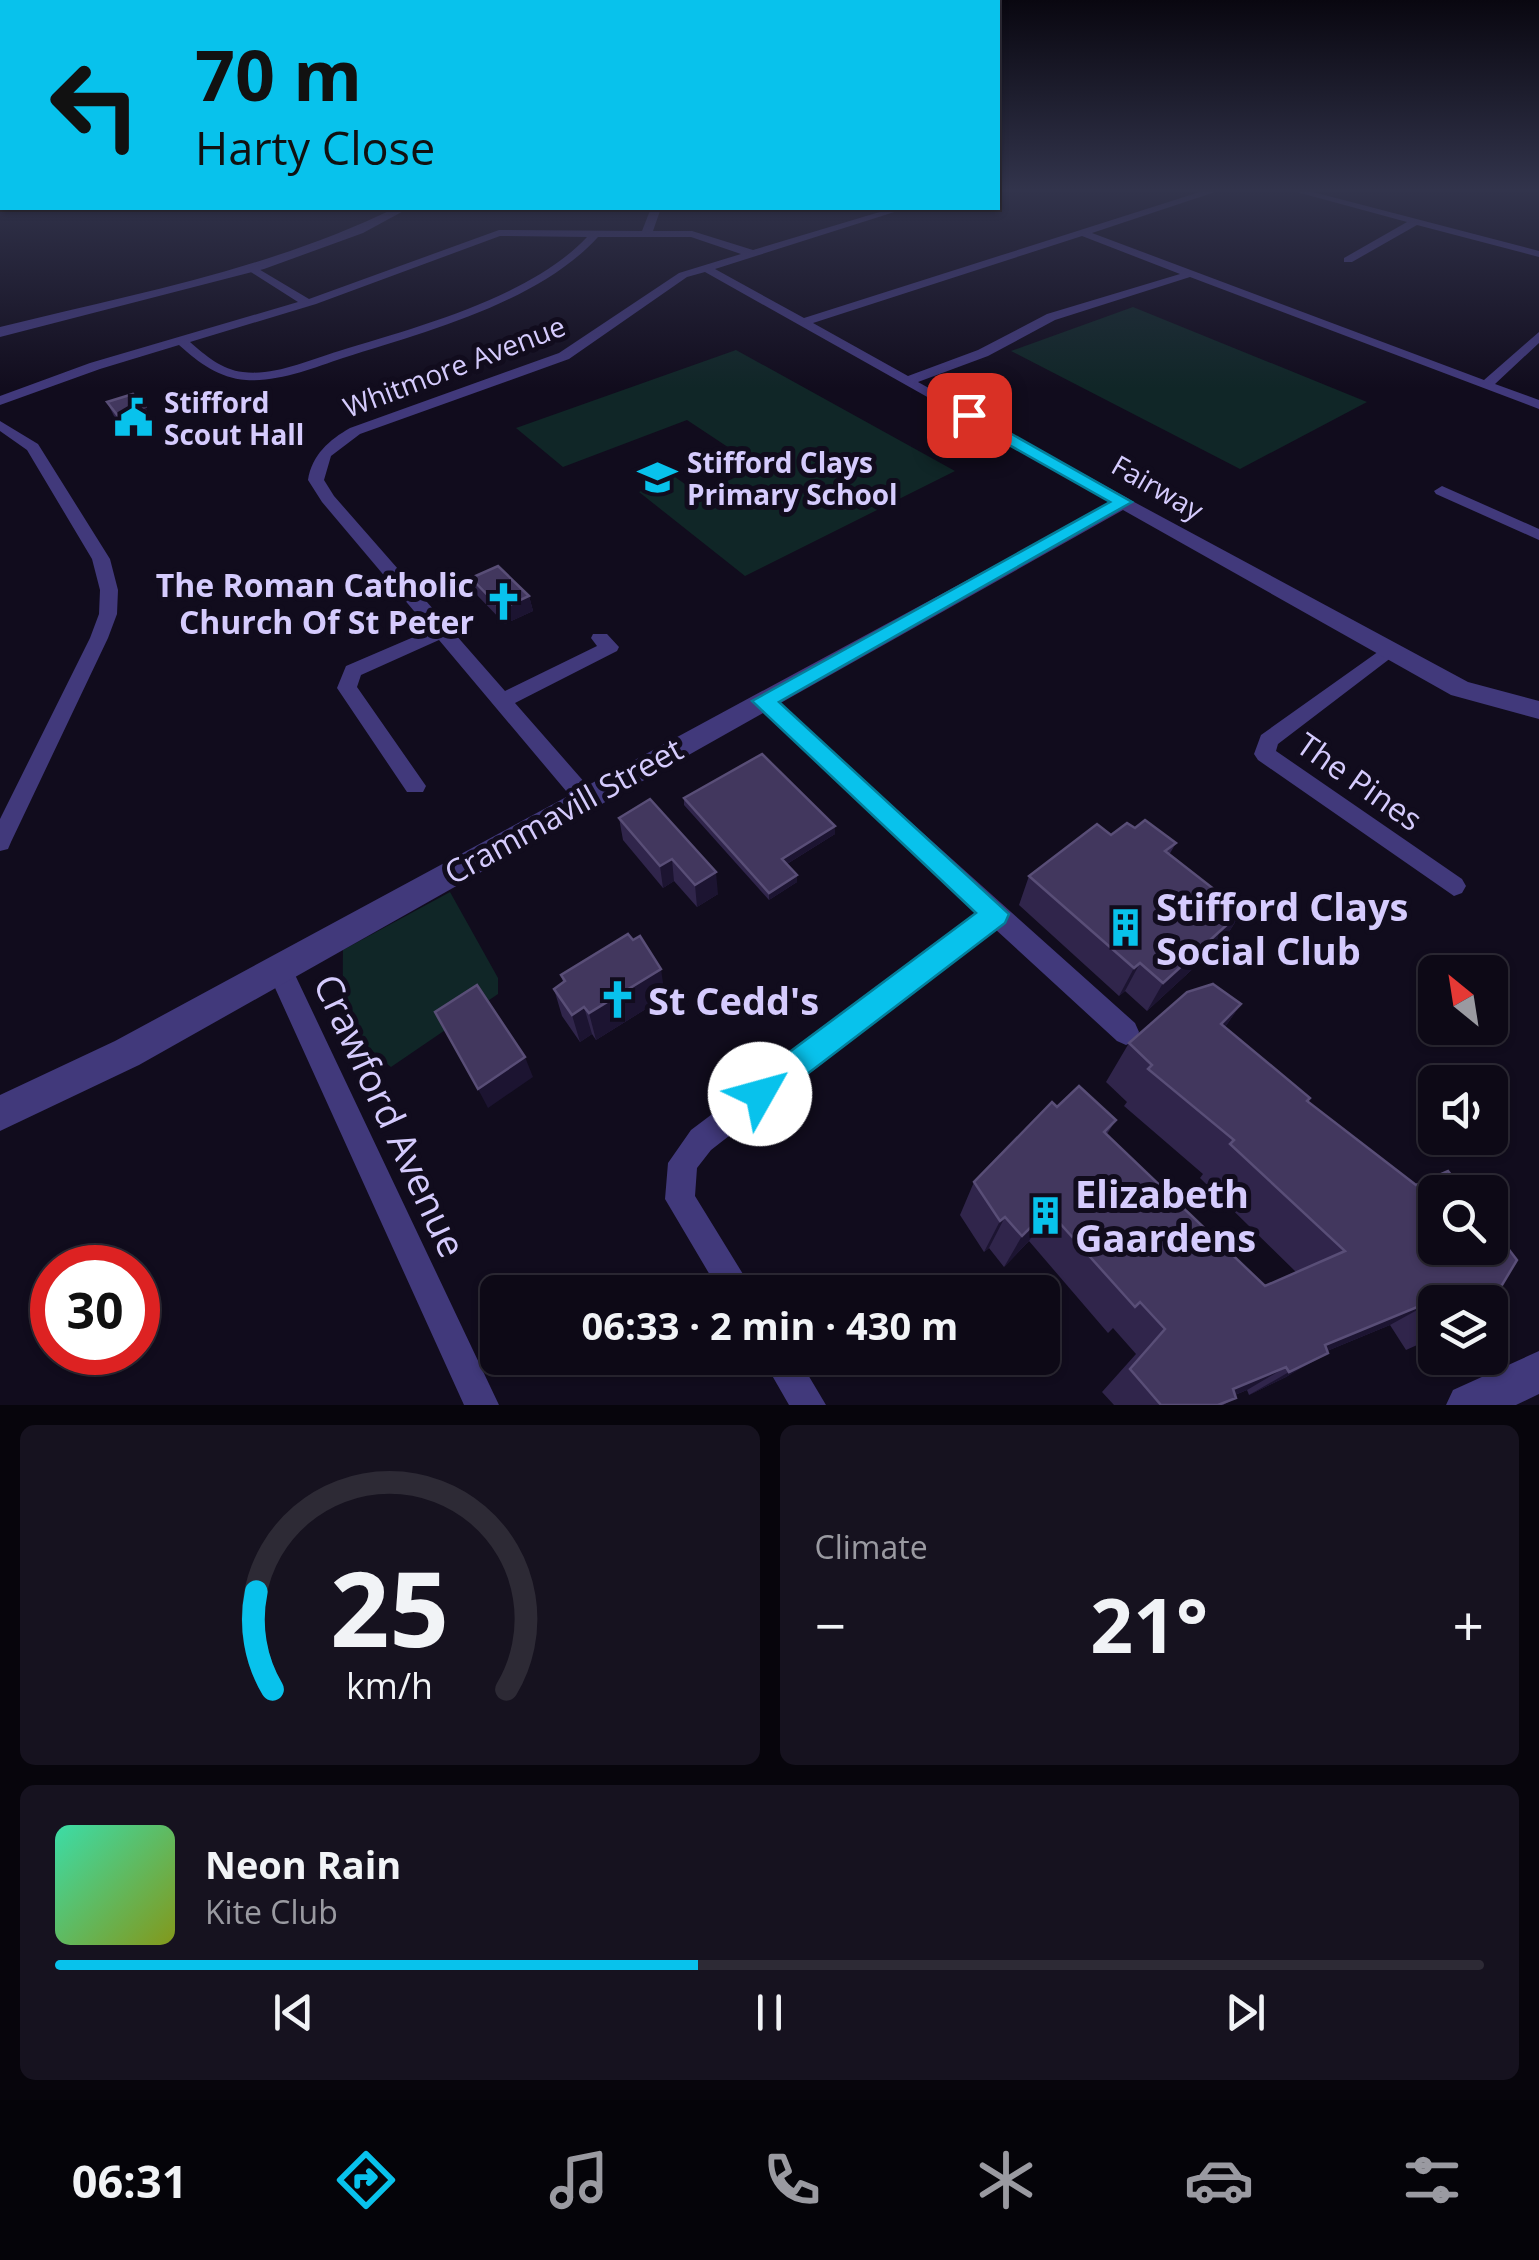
<!DOCTYPE html>
<meta charset="utf-8">
<style>
body{margin:0;font-family:"Open Sans",sans-serif;background:#16121f;color:#f1f3f6;height:100vh;display:flex;flex-direction:column;font-size:38px;white-space:nowrap}
*{box-sizing:border-box;margin:0}
p{font-size:32px;color:#9a9aa1}
.icon{flex:none;width:55px;height:55px;fill:none;stroke:currentColor;stroke-width:2;stroke-linecap:round;stroke-linejoin:round}
.map{position:relative;height:1405px;overflow:hidden}
.panel{display:flex;flex-direction:column;gap:20px;padding:20px;background:#07050c;flex:1}
.panel>*{flex:none}
.top-card{position:absolute;left:0px;top:0px;width:1000px;height:210px;box-shadow:0 2px 8px #0004,0 0 0 2px #2d2a35;background:#08c2ec;color:#111;overflow:hidden}
.needle{width:65px;rotate:330deg}
.fabs{position:absolute;left:1418px;top:955px;display:grid;gap:20px}
.fabs a{display:grid;place-items:center;width:90px;height:90px;border-radius:15px;background:#0d0916;box-shadow:0 2px 8px #0004,0 0 0 2px #2d2a35;font-size:50px}
.speed{position:absolute;left:30px;top:1245px;display:flex;gap:20px;font-size:50px;font-weight:700;text-align:center}
.speed>*{display:grid;place-content:center;width:130px;height:130px;border-radius:50%;background:#0d0916;box-shadow:0 2px 8px #0004,0 0 0 2px #2d2a35;line-height:1}
.speed .limit{border:15px solid #d22;background:#fff;color:#111}
.pin{position:absolute;display:grid;place-items:center;width:85px;height:85px;color:#fff;margin:-42px;border-radius:20px;box-shadow:0 5px 15px #0006}
.me{position:absolute;width:110px;margin:-55px;rotate:52deg;stroke-linejoin:round;filter:drop-shadow(0 0 8px #0008)}
.turn{display:flex;align-items:center;gap:35px;height:210px;padding:0 30px;font-size:45px}
.turn .icon{width:130px;height:130px;stroke-width:2.5}
.turn b{display:block;font-size:70px;line-height:85px}
.big{font-size:75px;font-weight:700;line-height:1.1}
.panel .card{flex:1;display:flex;flex-direction:column;justify-content:center;gap:15px;min-width:0;padding:0 35px;border-radius:15px;background:#16121f}
.panel .dial{align-items:center;gap:0}
.dial svg{height:260px;overflow:visible;fill:none;stroke:#2d2a35;stroke-width:7;stroke-linecap:round;text-anchor:middle}
.dial text{fill:#f1f3f6;stroke:none}
.song{display:flex;align-items:center;gap:30px}
.cover{width:120px;height:120px;border-radius:15px;background:linear-gradient(135deg,hsl(160 70% 55%),hsl(70 70% 35%))}
.played{height:10px;border-radius:5px;background:linear-gradient(90deg,#08c2ec 45%,#2d2a35 45%)}
.keys{display:flex;justify-content:space-around;direction:ltr}
.heat{display:flex;justify-content:space-between;align-items:center;font-size:55px;direction:ltr}
.panel .tiles{flex:1;display:grid;gap:20px;grid-template-columns:1fr 1fr}
.card:last-child{grid-column:span 2}
.trip{position:absolute;left:480px;top:1275px;width:580px;height:100px;border-radius:15px;background:#0d0916;box-shadow:0 2px 8px #0004,0 0 0 2px #2d2a35;font-weight:700;line-height:100px;text-align:center}
.tabs{display:flex;height:160px;justify-content:space-around;align-items:center;background:#050409;color:#9a9aa1}
.tabs .icon{width:70px;height:70px}
.tabs .active{color:#08c2ec}
.tabs b{font-size:45px;color:#f1f3f6}
.map>svg:first-child{display:block}
.green{fill:#102627}
.lines{fill:none;stroke-linecap:round;stroke-linejoin:round}
.minor{fill:#41397b;fill-rule:evenodd}
.tertiary{fill:#41397b;fill-rule:evenodd}
.wall{fill:#30254b}
.shaded-wall{fill:#1c1431}
.building{fill:#42375e;stroke:#594e77;stroke-width:2.5}
.route{fill:#08c2ec;stroke:#057e99;stroke-width:2.5}
.labels{text-anchor:middle;dominant-baseline:central;stroke-width:10;stroke-linejoin:round;paint-order:stroke}
.far-street-label{font-size:28px;fill:#d5cbfd;stroke:#110c1d}
.far-poi-label{font-size:28px;font-weight:bold;fill:#d5cbfd;stroke:#110c1d;text-anchor:start}
.poi-label{font-size:32px;font-weight:bold;fill:#d5cbfd;stroke:#110c1d;text-anchor:end}
.street-label{font-size:32px;fill:#d5cbfd;stroke:#110c1d}
.near-poi-label{font-size:38px;font-weight:bold;fill:#d5cbfd;stroke:#110c1d;text-anchor:start}
.near-street-label{font-size:38px;fill:#d5cbfd;stroke:#110c1d}
</style>
<div class="map">
<svg width="1539" height="1405" viewBox="0 0 1539 1405">
<rect width="100%" height="100%" fill="#110c1d"/>
<path class="green" d="M1133,307L1367,402L1240,469L1011,351Z
M736,350L955,471L745,576L639,492L675,477L699,494L758,467L687,420L563,467L516,428Z
M450,892L498,978V994L391,1067C343,1028 342,1009 343,950Z"/>
<g class="lines">
<path class="minor" d="M1203,191H1218L1092,233L1484,380L1539,332V343L1495,384L1539,400V409L1190,277L1055,320L988,356L918,382L1129,499V505L1123,507L705,272L687,277L569,359L360,434L331,456L324,480L334,496L505,691L597,646L591,638L593,634H607L619,647L617,651L515,703L593,792L596,798L593,804L585,807L577,804L439,640L361,675L357,687L426,786L423,792H407L337,688L346,666L430,630L322,502L308,480C312,455 329,440 350,428L559,353L679,273L741,254L691,237H598C539,302 426,332 343,358C313,368 279,382 246,380C219,378 199,363 179,345L100,369L0,405V396L90,363L298,302L246,269L245,267L250,264L309,299L499,230L642,231L651,208H661L653,231H692L753,250L893,208H907L715,269L804,318ZM500,236L587,237C531,297 417,327 339,351C309,360 275,376 243,372C222,370 205,355 190,342L316,304ZM1082,236L1180,274L1047,314L978,350L908,376L813,323Z
M1293,191H1309L1539,251V257L1417,225L1352,262H1344V258L1407,222Z
M0,421L38,444L110,559L118,590L117,614L108,638L11,842L8,849L0,851V819L90,638L99,614L100,590L92,559L27,450L0,431Z
M1442,486L1539,529V540L1436,494L1434,491Z
M1389,644L1398,650L1396,654L1278,744L1276,751L1462,879L1466,886L1462,893L1454,896L1258,760L1254,754L1261,735Z
M763,694L770,696L1135,1023L1139,1032L1135,1041L1126,1045L1117,1041L995,929L711,1150L697,1168L695,1196L754,1292H720L665,1199L668,1163L691,1130L979,913L756,706L753,701Z
M279,957L288,960L499,1405H464L266,968L270,960Z
M762,1358H798L826,1405H789Z"/>
<path class="tertiary" d="M395,208H409L363,233L264,269L0,337V327C134,294 270,269 395,208Z
M1123,496L1468,682L1539,701V719L1451,695L1123,510L139,1065L0,1131V1095L115,1041Z
M1539,1351V1394L1516,1405H1446L1453,1390Z"/>
</g>
<path class="wall" d="M107,402L145,407L152,421L126,430L114,416Z
M471,578L529,596L533,611L505,624L475,593Z
M684,798L835,826V834L787,864L797,875V882L769,900L684,805Z
M619,818L718,894L697,907L674,881L663,888L623,840Z
M1135,828L1176,843L1169,855L1242,911L1224,940L1147,1011L1125,991L1119,996L1019,905L1029,876L1111,835Z
M561,975L665,997L596,1040L592,1034L580,1042L562,1016L554,989L563,982Z
M1241,1004L1225,1027L1307,1101L1490,1302H1435V1337L1406,1350L1390,1325L1327,1351L1286,1377L1249,1395L1247,1390L1235,1395L1236,1398L1223,1405H1114L1102,1392L1136,1354L1113,1328L1108,1333L1029,1241L1004,1267L989,1248L984,1252L960,1215L974,1182L1057,1107L1116,1120L1107,1134L1265,1286L1296,1272L1200,1178L1203,1174L1124,1106L1127,1102L1106,1082L1129,1043Z"/>
<path class="shaded-wall" d="M145,407L152,421L126,430L118,416Z
M529,596L533,611L505,624L501,609Z
M835,826V834L782,867V859Z
M672,859L674,881L663,888L660,866Z
M716,872L718,894L697,907L695,885Z
M797,875V882L769,900V893Z
M1242,911L1224,940L1147,1011L1163,983Z
M1140,963L1125,991L1119,996L1134,968Z
M661,969L665,997L596,1040L589,1013Z
M1241,1004L1213,1044L1221,1024Z
M584,1007L592,1034L580,1042L572,1015Z
M525,1057L533,1077L488,1108L478,1089Z
M1048,1210L1029,1241L1004,1267L1022,1236Z
M1005,1217L989,1248L984,1252L1000,1221Z
M1439,1298L1390,1325L1283,1369L1325,1345Z
M1328,1353L1286,1377L1249,1395L1289,1372Z
M1286,1367L1247,1390L1209,1405L1233,1389Z"/>
<path class="building" d="M133,394L145,407L118,416L107,402Z
M498,566L529,596L501,609L471,578Z
M762,754L835,826L782,859L797,875L769,893L684,798Z
M650,799L716,872L695,885L672,859L660,866L619,818Z
M1145,820L1176,843L1165,851L1242,911L1163,983L1140,963L1134,968L1029,876L1097,824L1111,835L1127,823L1135,828Z
M628,934L633,940L640,936L661,969L589,1013L584,1007L572,1015L554,989L565,981L561,975Z
M1213,984L1241,1004L1221,1024L1310,1098L1307,1101L1416,1185L1448,1171L1465,1192H1435V1248H1490V1225L1517,1260L1490,1305V1302H1442L1439,1298L1325,1345L1328,1353L1289,1372L1286,1367L1233,1389L1236,1398L1218,1405H1161L1130,1369L1165,1329L1140,1302L1135,1307L1048,1210L1022,1236L1005,1217L1000,1221L974,1182L1052,1102L1057,1107L1079,1086L1116,1120L1104,1132L1265,1286L1345,1251L1230,1144L1234,1140L1148,1069L1152,1065L1129,1043L1187,992Z
M477,985L525,1057L478,1089L435,1012Z"/>
<linearGradient id="sky" x2="0" y2="1"><stop stop-color="#090710"/><stop offset="0.49" stop-color="#32344c"/><stop offset="1" stop-color="#32344c" stop-opacity="0"/></linearGradient>
<rect width="1539" height="388" fill="url(#sky)"/>
<path class="route" d="M969,410L1132,502L779,702L1009,914L1005,923L760,1110L748,1106L744,1094L748,1083L976,913L752,701L1110,502L963,419L961,415Z"/>
<defs>
<symbol id="civic-bare" viewBox="-9 -9 18 18"><path d="M-.6-6.5H3V-4.5H.6V-3L4-1V1h2V6H-6V1h2V-1L-.6-3ZM-1.2 2.5V6h2.4V2.5Z" fill="#08c2ec" stroke="#110c1d" stroke-width="2.5" paint-order="stroke"/></symbol>
<symbol id="school-bare" viewBox="-9 -9 18 18"><path d="M0-5L7-2L0 1L-7-2ZM-4 1L0 2.5L4 1V4Q0 6-4 4Z" fill="#08c2ec" stroke="#110c1d" stroke-width="2.5" paint-order="stroke"/></symbol>
<symbol id="church-bare" viewBox="-9 -9 18 18"><path d="M-1.2-6h2.4v3.5h3.3v2.4h-3.3V6h-2.4V-.1h-3.3v-2.4h3.3Z" fill="#08c2ec" stroke="#110c1d" stroke-width="2.5" paint-order="stroke"/></symbol>
<symbol id="building-bare" viewBox="-9 -9 18 18"><path d="M-4-6H4V6H1V3H-1V6H-4ZM-2.5-4.3h1.7v1.8h-1.7ZM.8-4.3h1.7v1.8H.8ZM-2.5-1h1.7V.8h-1.7ZM.8-1h1.7V.8H.8Z" fill="#08c2ec" stroke="#110c1d" stroke-width="2.5" paint-order="stroke"/></symbol>
</defs>
<g fill-rule="evenodd">
<use href="#civic-bare" x="106" y="390" width="55" height="55"/>
<use href="#school-bare" x="630" y="450" width="55" height="55"/>
<use href="#church-bare" x="476" y="574" width="55" height="55"/>
<use href="#building-bare" x="1098" y="900" width="55" height="55"/>
<use href="#church-bare" x="590" y="972" width="55" height="55"/>
<use href="#building-bare" x="1018" y="1188" width="55" height="55"/>
</g>
<g class="labels">
<g class="far-street-label">
<text transform="translate(454 366) rotate(-21)">Whitmore Avenue</text>
<text transform="translate(1158 487) rotate(30)">Fairway</text>
</g>
<g class="far-poi-label">
<text x="164" y="402">Stifford<tspan x="164" dy="32">Scout Hall</tspan></text>
<text x="687" y="462">Stifford Clays<tspan x="687" dy="32">Primary School</tspan></text>
</g>
<g class="poi-label">
<text x="474" y="584">The Roman Catholic<tspan x="474" dy="37">Church Of St Peter</tspan></text>
</g>
<g class="street-label">
<text transform="translate(1360 781) rotate(35)">The Pines</text>
<text transform="translate(563 810) rotate(-29)">Crammavill Street</text>
</g>
<g class="near-poi-label">
<text x="1156" y="906">Stifford Clays<tspan x="1156" dy="44">Social Club</tspan></text>
<text x="648" y="1000">St Cedd's</text>
<text x="1075" y="1193">Elizabeth<tspan x="1075" dy="44">Gaardens</tspan></text>
</g>
<g class="near-street-label">
<text transform="translate(391 1115) rotate(65)">Crawford Avenue</text>
</g>
</g>
</svg>
<div class="fabs">
<a><svg class="needle" viewBox="-14 -14 28 28"><path d="M0-13l5 13h-10z" fill="#e53935"/><path d="M0 13l5-13h-10z" fill="#9a9aa1"/></svg></a>
<a><svg class="icon" aria-label="sound" viewBox="0 0 24 24"><path d="M4 9h4l5-4v14l-5-4H4zM17 9q2 3 0 6"/></svg></a>
<a><svg class="icon" aria-label="search" viewBox="0 0 24 24"><circle cx="10" cy="10" r="6"/><path d="M15 15l6 6"/></svg></a>
<a><svg class="icon" aria-label="layers" viewBox="0 0 24 24"><path d="M12 4l9 5-9 5-9-5zM3 14l9 5 9-5"/></svg></a>
</div>
<div class="speed"><div class="limit">30</div></div>
<div class="pin" style="left:969px;top:415px;background:#d93025"><svg class="icon" aria-label="arrive" viewBox="0 0 24 24"><path d="M6 21V4h12l-3 4 3 4H6"/></svg></div>
<svg class="me" style="left:760px;top:1094px" viewBox="-20 -20 40 40"><circle r="19" fill="#fff"/><path d="M0-13L10 11 0 6-10 11z" fill="#08c2ec"/></svg>
<div class="trip">06:33 · 2 min · 430 m</div>
<div class="top-card">
<div class="turn"><svg class="icon" aria-label="left" viewBox="0 0 24 24"><path d="M17 20v-9H6M10 6l-5 5 5 5"/></svg><div><b>70 m</b>Harty Close</div></div>
</div>
</div>
<section class="panel">
<div class="tiles">
<div class="card dial"><svg viewBox="0 0 100 80">
<path d="M14 69A42 42 0 1 1 86 69"/>
<path d="M14 69A42 42 0 0 1 9 39" stroke="#08c2ec"/>
<text x="50" y="56" font-size="32" font-weight="700">25</text>
<text x="50" y="72" font-size="11">km/h</text>
</svg></div>
<div class="card"><p>Climate</p>
<div class="heat"><a>−</a><b class="big">21°</b><a>+</a></div>
</div>
<div class="card">
<div class="song"><i class="cover"></i><div><b>Neon Rain</b><p>Kite Club</p></div></div>
<div class="played"></div>
<div class="keys"><svg class="icon" aria-label="previous" viewBox="0 0 24 24"><path d="M18 5L8 12l10 7zM5 5v14"/></svg><svg class="icon" aria-label="pause" viewBox="0 0 24 24"><path d="M8 5v14M16 5v14"/></svg><svg class="icon" aria-label="next" viewBox="0 0 24 24"><path d="M6 5l10 7-10 7zM19 5v14"/></svg></div>
</div>
</div>
</section>
<nav class="tabs">
<b>06:31</b>
<svg class="icon active" aria-label="directions" viewBox="0 0 24 24"><path d="M12 3l9 9-9 9-9-9zM9 14v-3h6M13 9l2 2-2 2"/></svg>
<svg class="icon" aria-label="music" viewBox="0 0 24 24"><path d="M9 18V5l10-2v13"/><circle cx="6" cy="18" r="3"/><circle cx="16" cy="16" r="3"/></svg>
<svg class="icon" aria-label="phone" viewBox="0 0 24 24"><path d="M5 4h4l2 5-3 2q2 4 5 5l2-3 5 2v4C11 20 4 13 5 4z"/></svg>
<svg class="icon" aria-label="climate" viewBox="0 0 24 24"><path d="M12 3v18M4 7l16 10M4 17L20 7"/></svg>
<svg class="icon" aria-label="car" viewBox="0 0 24 24"><path d="M5 17H2v-5l4-1 3-4h7l3 4 3 1v5h-3M9 17h6M6 11h13"/><circle cx="7" cy="17" r="2"/><circle cx="17" cy="17" r="2"/></svg>
<svg class="icon" aria-label="filters" viewBox="0 0 24 24"><path d="M4 7h16M4 17h16"/><circle cx="9" cy="7" r="2"/><circle cx="15" cy="17" r="2"/></svg>
</nav>
